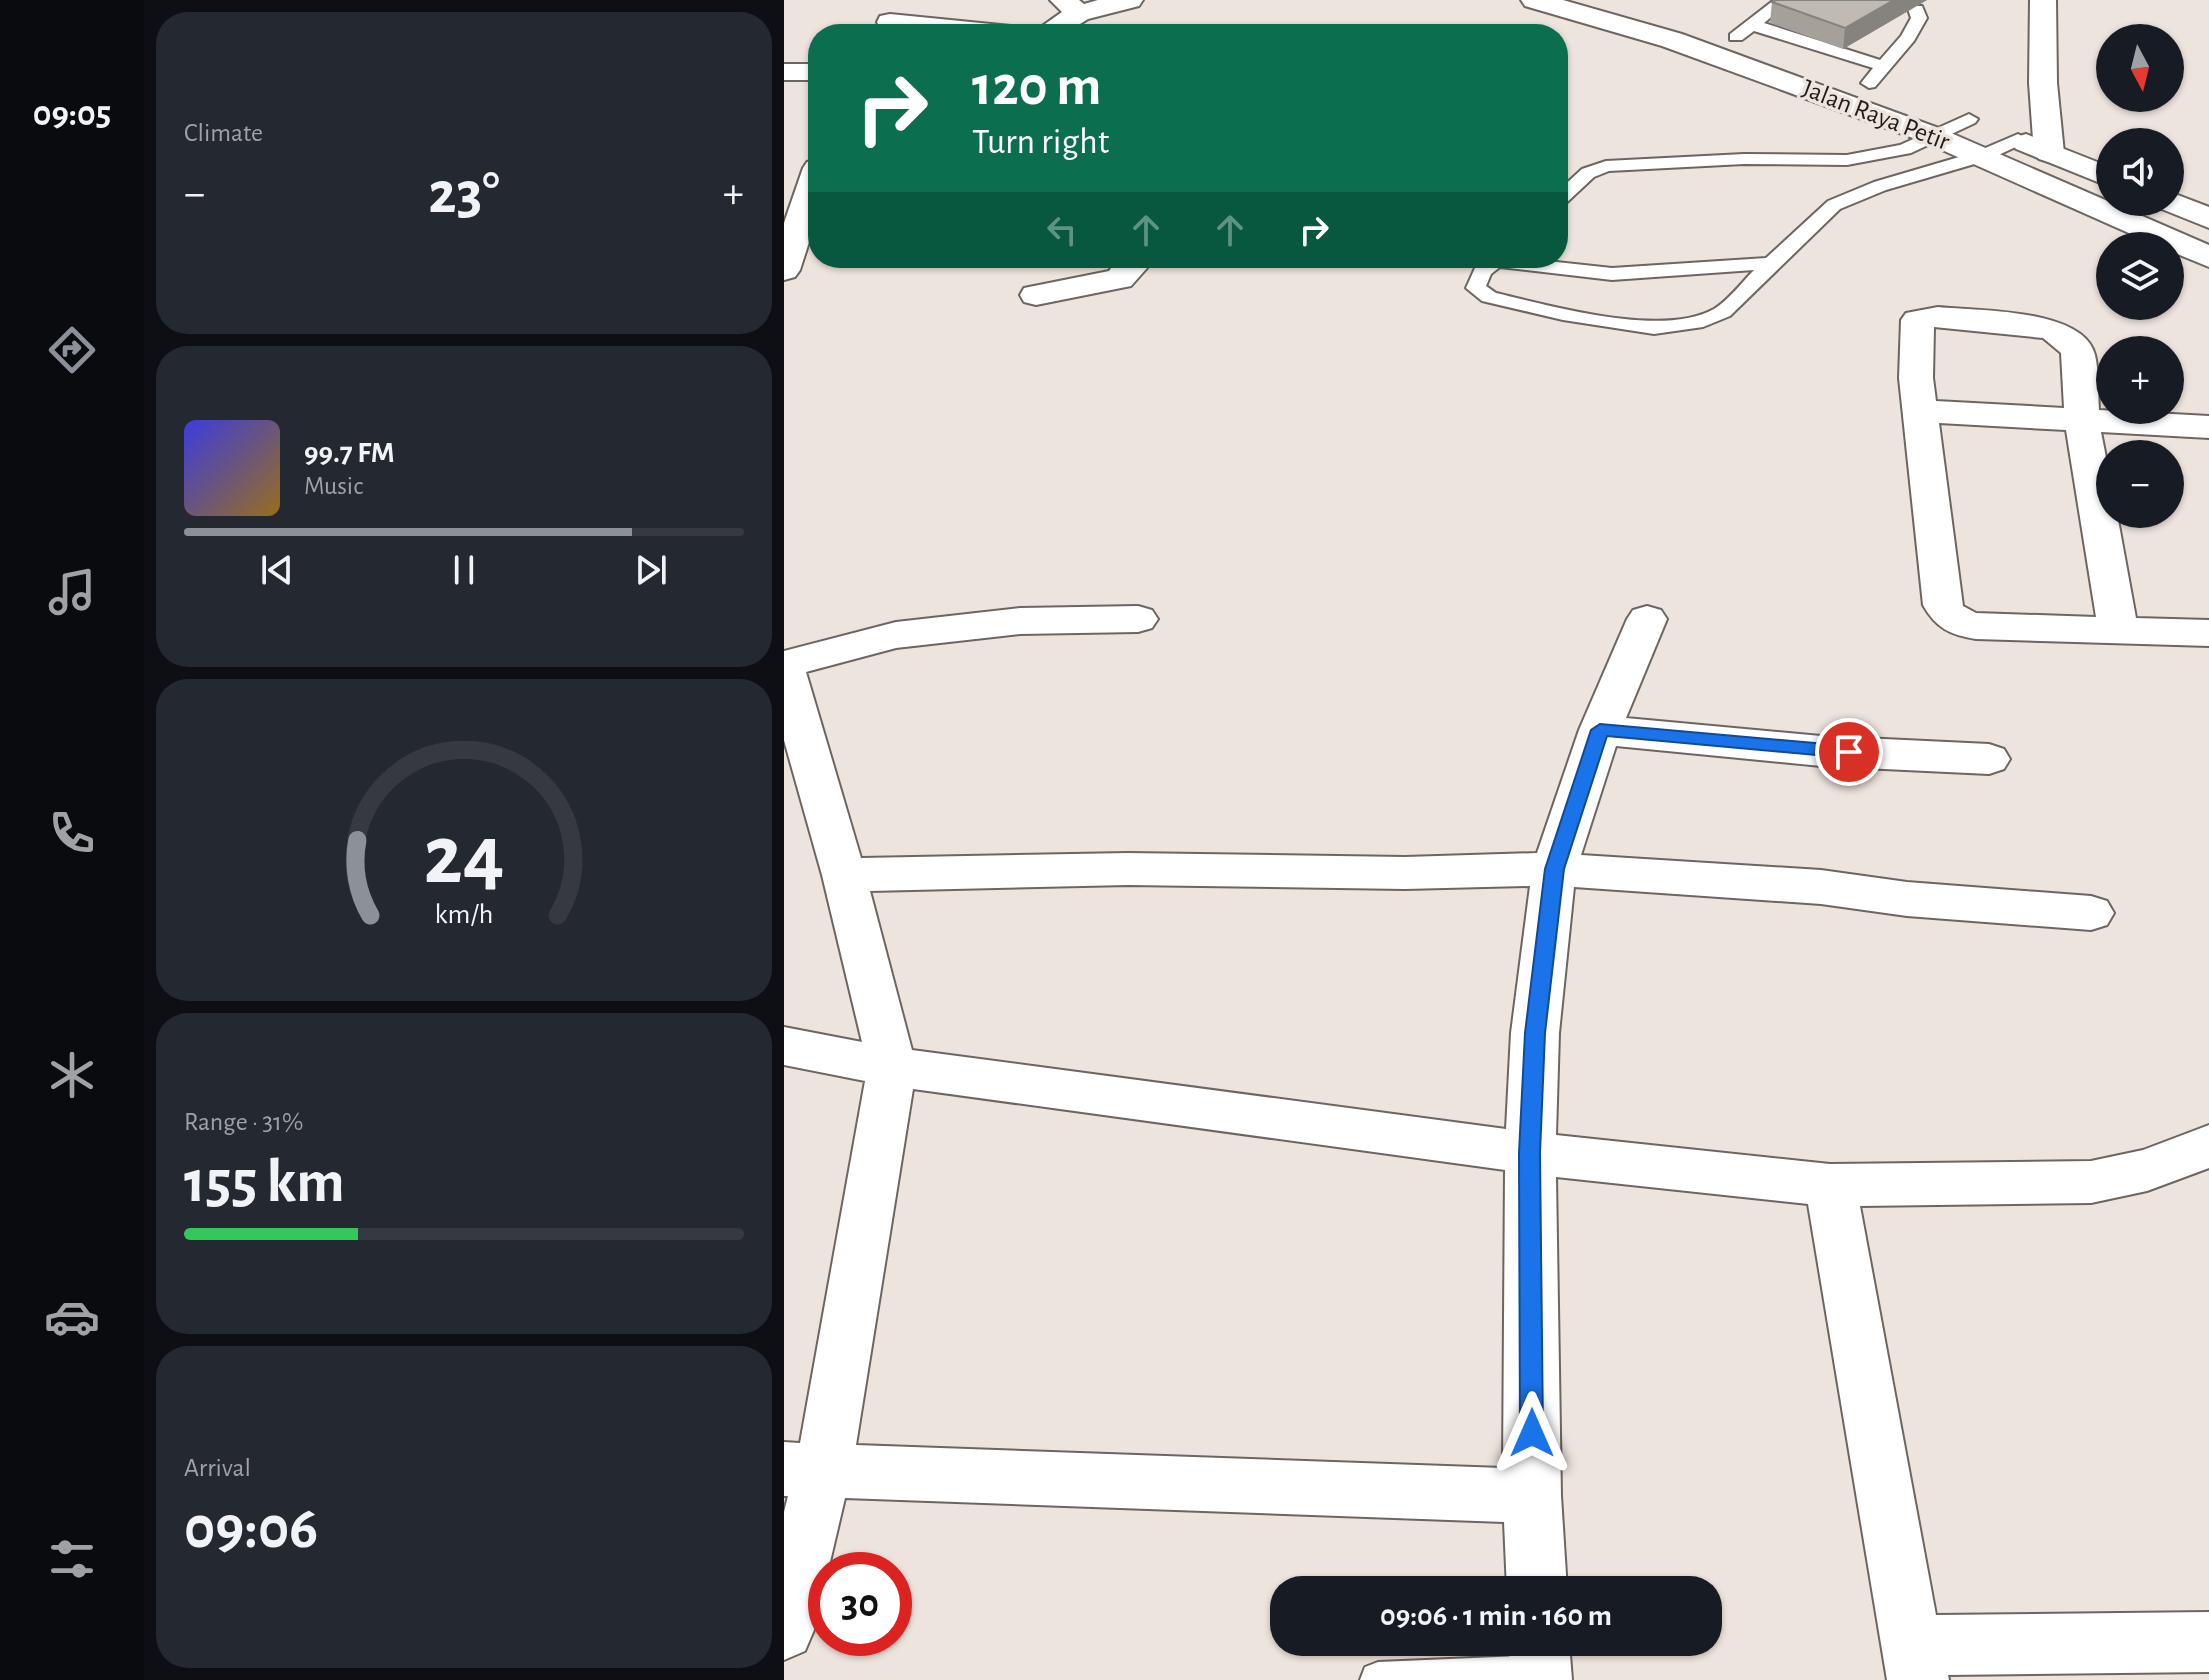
<!DOCTYPE html>
<meta charset="utf-8">
<style>
body{margin:0;font-family:"Alegreya Sans",sans-serif;background:#242831;color:#f1f3f6;height:100vh;display:flex;flex-direction:column;font-size:30px;white-space:nowrap}
*{box-sizing:border-box;margin:0}
p{font-size:26px;color:#9ea1a6}
.icon{flex:none;width:44px;height:44px;fill:none;stroke:currentColor;stroke-width:2;stroke-linecap:round;stroke-linejoin:round}
.map{position:relative;flex:1;overflow:hidden}
.details{display:flex;flex-direction:column;gap:12px;padding:12px;background:#0d0f14;width:640px}
.details>*{flex:none}
.banner{position:absolute;left:24px;top:24px;width:760px;height:244px;border-radius:32px;box-shadow:0 2px 6px #0004;background:#0b6e4f;color:#fff;overflow:hidden}
.needle{width:52px;rotate:173deg}
.buttons{position:absolute;left:1312px;top:24px;display:grid;gap:16px}
.buttons a{display:grid;place-items:center;width:88px;height:88px;border-radius:50%;background:#171b24;box-shadow:0 2px 6px #0004;font-size:40px}
.speed{position:absolute;left:24px;top:1552px;display:flex;gap:16px;font-size:40px;font-weight:700;text-align:center}
.speed>*{display:grid;place-content:center;width:104px;height:104px;border-radius:50%;background:#171b24;box-shadow:0 2px 6px #0004;line-height:1}
.speed .limit{border:12px solid #d22;background:#fff;color:#111}
.pin{position:absolute;display:grid;place-items:center;width:68px;height:68px;color:#fff;margin:-34px;border:4px solid #fff;border-radius:50%;box-shadow:0 2px 8px #0007}
.me{position:absolute;width:88px;margin:-44px;rotate:0deg;stroke-linejoin:round;filter:drop-shadow(0 0 6px #0008)}
.turn{display:flex;align-items:center;gap:28px;height:168px;padding:0 32px;font-size:36px}
.turn .icon{width:104px;height:104px;stroke-width:2.5}
.turn b{display:block;font-size:56px;line-height:68px}
.lanes{display:flex;align-items:center;height:76px;padding:0 32px;background:#0003;justify-content:center;gap:40px;direction:ltr}
.lanes .off{opacity:.35}
.big{font-size:60px;font-weight:600;line-height:1.1}
.details .tile{flex:1;display:flex;flex-direction:column;justify-content:center;gap:12px;min-width:0;padding:0 28px;border-radius:32px;background:#242831}
.details .dial{align-items:center;gap:0}
.dial svg{height:208px;overflow:visible;fill:none;stroke:#363941;stroke-width:7;stroke-linecap:round;text-anchor:middle}
.dial text{fill:#f1f3f6;stroke:none}
.song{display:flex;align-items:center;gap:24px}
.cover{width:96px;height:96px;border-radius:12px;background:linear-gradient(135deg,hsl(240 70% 55%),hsl(40 70% 35%))}
.played{height:8px;border-radius:4px;background:linear-gradient(90deg,#8c9099 80%,#363941 80%)}
.keys{display:flex;justify-content:space-around;direction:ltr}
.heat{display:flex;justify-content:space-between;align-items:center;font-size:44px;direction:ltr}
.charge{height:12px;border-radius:6px;background:linear-gradient(90deg,#34c759 31%,#363941 0)}
.trip{position:absolute;left:486px;top:1576px;width:452px;height:80px;border-radius:32px;background:#171b24;box-shadow:0 2px 6px #0004;font-weight:600;line-height:80px;text-align:center}
main{display:flex;flex:1;min-height:0}
.tabs{display:flex;flex-direction:column;width:144px;justify-content:space-around;align-items:center;background:#090b0e;color:#9ea1a6}
.tabs .icon{width:56px;height:56px}
.tabs .active{color:#8c9099}
.tabs b{font-size:36px;color:#f1f3f6}
.map>svg:first-child{display:block}
.lines{fill:none;stroke-linecap:round;stroke-linejoin:round}
.lane-casing{stroke:#6d6560;stroke-width:4}
.street-casing{stroke:#6d6560;stroke-width:4}
.secondary-casing{stroke:#6d6560;stroke-width:4}
.lane{fill:#fff;fill-rule:evenodd}
.street{fill:#fff;fill-rule:evenodd}
.secondary{fill:#fff;fill-rule:evenodd}
.wall{fill:#a5a099}
.shaded-wall{fill:#86827d}
.building{fill:#c0bab2;stroke:#86827d;stroke-width:2}
.route{fill:#1a73e8;stroke:#114b97;stroke-width:2}
.labels{text-anchor:middle;dominant-baseline:central;stroke-width:7;stroke-linejoin:round;paint-order:stroke}
.far-street-label{font-size:26px;fill:#201c1a;stroke:#eee4de}
</style>
<main>
<nav class="tabs">
<b>09:05</b>
<svg class="icon active" aria-label="directions" viewBox="0 0 24 24"><path d="M12 3l9 9-9 9-9-9zM9 14v-3h6M13 9l2 2-2 2"/></svg>
<svg class="icon" aria-label="music" viewBox="0 0 24 24"><path d="M9 18V5l10-2v13"/><circle cx="6" cy="18" r="3"/><circle cx="16" cy="16" r="3"/></svg>
<svg class="icon" aria-label="phone" viewBox="0 0 24 24"><path d="M5 4h4l2 5-3 2q2 4 5 5l2-3 5 2v4C11 20 4 13 5 4z"/></svg>
<svg class="icon" aria-label="climate" viewBox="0 0 24 24"><path d="M12 3v18M4 7l16 10M4 17L20 7"/></svg>
<svg class="icon" aria-label="car" viewBox="0 0 24 24"><path d="M5 17H2v-5l4-1 3-4h7l3 4 3 1v5h-3M9 17h6M6 11h13"/><circle cx="7" cy="17" r="2"/><circle cx="17" cy="17" r="2"/></svg>
<svg class="icon" aria-label="filters" viewBox="0 0 24 24"><path d="M4 7h16M4 17h16"/><circle cx="9" cy="7" r="2"/><circle cx="15" cy="17" r="2"/></svg>
</nav>
<section class="details">
<div class="tile"><p>Climate</p>
<div class="heat"><a>−</a><b class="big">23°</b><a>+</a></div>
</div>
<div class="tile">
<div class="song"><i class="cover"></i><div><b>99.7 FM</b><p>Music</p></div></div>
<div class="played"></div>
<div class="keys"><svg class="icon" aria-label="previous" viewBox="0 0 24 24"><path d="M18 5L8 12l10 7zM5 5v14"/></svg><svg class="icon" aria-label="pause" viewBox="0 0 24 24"><path d="M8 5v14M16 5v14"/></svg><svg class="icon" aria-label="next" viewBox="0 0 24 24"><path d="M6 5l10 7-10 7zM19 5v14"/></svg></div>
</div>
<div class="tile dial"><svg viewBox="0 0 100 80">
<path d="M14 69A42 42 0 1 1 86 69"/>
<path d="M14 69A42 42 0 0 1 9 40" stroke="#8c9099"/>
<text x="50" y="56" font-size="32" font-weight="700">24</text>
<text x="50" y="72" font-size="11">km/h</text>
</svg></div>
<div class="tile"><p>Range · 31%</p><b class="big">155 km</b><div class="charge"></div></div>
<div class="tile"><p>Arrival</p><b class="big">09:06</b></div>
</section>
<div class="map">
<svg width="1425" height="1680" viewBox="0 0 1425 1680">
<rect width="100%" height="100%" fill="#eee4de"/>
<g class="lines">
<defs>
<path id="lane" d="M990,0H1008L980,23L1096,60L1117,36L1127,18L1124,9L1126,6H1138L1143,18L1130,41L1091,87L1085,88L1077,83L1089,68L970,31L958,40H946V34Z
M1185,114L1194,119L1191,123L1127,153L1063,165L960,164L825,171L810,177L780,205L774,206V191L798,169L822,161L960,154L1063,155L1116,145Z
M1234,134L1243,139L1240,143L1204,160L1102,190L1056,209L946,316L919,327L870,334L779,320L698,301L682,288L691,268L703,258H736L828,268L982,258L1044,201L1090,182L1192,152ZM716,267L828,280L970,270C958,282 945,300 930,309C878,338 768,306 712,293L702,286L707,274Z
M757,1655L770,1660L775,1673L772,1680H576L581,1667L594,1662Z"/>
<path id="street" d="M266,0H295L300,4L314,0H359L355,6L304,19L280,34H247L278,12Z
M1246,0H1272L1273,83L1280,153L1275,159L1265,162L1255,159L1250,153L1245,83Z
M106,14L227,26L237,28L241,34H145L96,28L93,22L96,16Z
M0,64H34V80H0Z
M34,159V214L16,270L11,277L0,280V223L19,168L23,162Z
M334,258H366L363,268L347,286L252,305L240,302L236,295L240,288L325,271Z
M1154,307C1193,311 1300,308 1311,355C1315,372 1314,393 1315,410L1425,416V438L1317,432L1326,478V514H1333L1352,618L1425,620V646L1192,639C1166,635 1152,628 1139,605L1115,378L1117,320L1122,313ZM1150,327L1259,338L1277,353L1280,408L1152,401L1149,378ZM1155,423L1282,430L1312,617L1192,613L1179,606Z
M354,606L368,610L374,619L368,628L354,632L236,634L112,648L22,672L77,858L344,853L621,857L753,853L795,730L843,619L849,610L863,606L877,610L883,619L842,718L1037,736L1205,744L1220,749L1226,759L1220,769L1205,774L1037,766L832,746L797,855L1037,870L1123,882L1307,896L1323,901L1330,913L1323,925L1307,930L1123,916L1037,904L790,887L775,1033L772,1135L1046,1164L1307,1161L1359,1150L1425,1125V1168L1363,1191L1307,1203L1076,1206L1152,1615L1425,1612V1672L1164,1675L1165,1680H1103L1024,1204L772,1177L777,1496L783,1590H723L720,1522L61,1498L30,1630L21,1651L0,1660V1512L4,1496H0V1442L16,1443L81,1081L0,1065V1027L78,1042L38,875L0,740V651L112,622L236,608ZM344,885L621,889L746,886L727,1033L722,1129L128,1050L86,891ZM129,1089L721,1170L719,1468L72,1445Z
M725,1642H785L788,1680H726Z"/>
<path id="secondary" d="M737,0H779L898,34L1160,130L1425,245V267L1386,251V246H1374L1140,142L878,46L741,6Z
M1242,134L1326,167V187L1232,149L1227,143L1232,137Z
M1386,192L1425,207V228L1375,208L1371,202H1386Z"/>
</defs>
<use href="#lane" class="lane-casing"/>
<use href="#street" class="street-casing"/>
<use href="#secondary" class="secondary-casing"/>
<use href="#lane" class="lane"/>
<use href="#street" class="street"/>
<use href="#secondary" class="secondary"/>
</g>
<path class="wall" d="M992,0H1143L1059,49L986,23L988,2Z"/>
<path class="shaded-wall" d="M1110,0H1143L1059,49L1061,28Z"/>
<path class="building" d="M992,0H1110L1061,28L988,2Z"/>
<path class="route" d="M816,724L1065,746L1074,752L1065,758L823,736L780,869L761,1033L756,1153L759,1433L756,1441L748,1444L740,1441L736,1433L735,1153L741,1033L761,869L807,730Z"/>
<g class="labels">
<g class="far-street-label">
<text transform="translate(1092 115) rotate(21)">Jalan Raya Petir</text>
</g>
</g>
</svg>
<div class="buttons">
<a><svg class="needle" viewBox="-14 -14 28 28"><path d="M0-13l5 13h-10z" fill="#e53935"/><path d="M0 13l5-13h-10z" fill="#9ea1a6"/></svg></a>
<a><svg class="icon" aria-label="sound" viewBox="0 0 24 24"><path d="M4 9h4l5-4v14l-5-4H4zM17 9q2 3 0 6"/></svg></a>
<a><svg class="icon" aria-label="layers" viewBox="0 0 24 24"><path d="M12 4l9 5-9 5-9-5zM3 14l9 5 9-5"/></svg></a>
<a>+</a>
<a>−</a>
</div>
<div class="speed"><div class="limit">30</div></div>
<div class="pin" style="left:1065px;top:752px;background:#d93025"><svg class="icon" aria-label="arrive" viewBox="0 0 24 24"><path d="M6 21V4h12l-3 4 3 4H6"/></svg></div>
<svg class="me" style="left:748px;top:1433px" viewBox="-20 -20 40 40"><path d="M0-17L14 15 0 8-14 15z" fill="#1a73e8" stroke="#fff" stroke-width="4"/></svg>
<div class="trip">09:06 · 1 min · 160 m</div>
<div class="banner">
<div class="turn"><svg class="icon" aria-label="right" viewBox="0 0 24 24"><path d="M7 20v-9h11M14 6l5 5-5 5"/></svg><div><b>120 m</b>Turn right</div></div>
<div class="lanes"><svg class="icon off" aria-label="left" viewBox="0 0 24 24"><path d="M17 20v-9H6M10 6l-5 5 5 5"/></svg><svg class="icon off" aria-label="ahead" viewBox="0 0 24 24"><path d="M12 20V5M6 11l6-6 6 6"/></svg><svg class="icon off" aria-label="ahead" viewBox="0 0 24 24"><path d="M12 20V5M6 11l6-6 6 6"/></svg><svg class="icon" aria-label="right" viewBox="0 0 24 24"><path d="M7 20v-9h11M14 6l5 5-5 5"/></svg></div>
</div>
</div>
</main>
